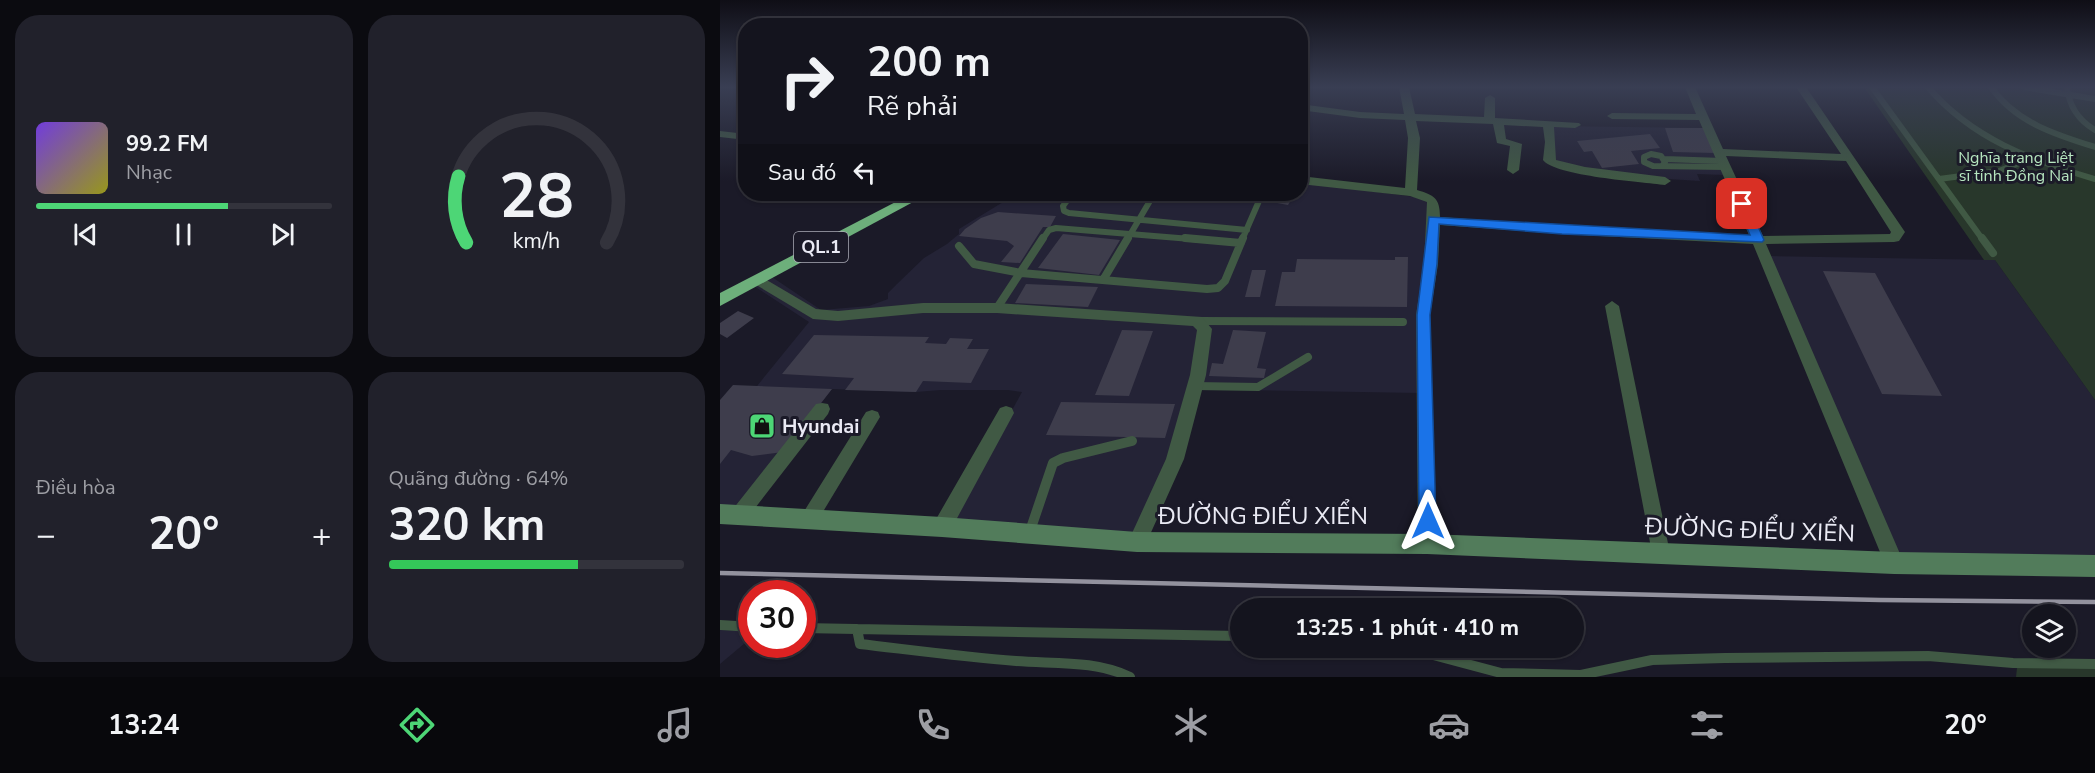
<!DOCTYPE html>
<html lang="vi">
<meta charset="utf-8">
<style>
body{margin:0;font-family:"Nunito Sans",sans-serif;background:#21212b;color:#f1f3f6;height:100vh;display:flex;flex-direction:column;font-size:22px;white-space:nowrap}
*{box-sizing:border-box;margin:0}
p{font-size:20px;color:#9d9ea4}
.icon{flex:none;width:33px;height:33px;fill:none;stroke:currentColor;stroke-width:2;stroke-linecap:round;stroke-linejoin:round}
.map{position:relative;flex:1;overflow:hidden}
.details{display:flex;flex-direction:column;gap:15px;padding:15px;background:#0b0b10;width:720px}
.details>*{flex:none}
.top-card{position:absolute;left:18px;top:18px;width:570px;height:183px;border-radius:24px;box-shadow:0 2px 4px #0004,0 0 0 2px #33333c;background:#14141e;color:#f1f3f6;overflow:hidden}
.tools{position:absolute;left:1302px;top:604px;display:grid;gap:12px}
.tools a{display:grid;place-items:center;width:54px;height:54px;border-radius:50%;background:#14141e;box-shadow:0 2px 4px #0004,0 0 0 2px #33333c;font-size:30px}
.speed{position:absolute;left:18px;top:580px;display:flex;gap:12px;font-size:30px;font-weight:700;text-align:center}
.speed>*{display:grid;place-content:center;width:78px;height:78px;border-radius:50%;background:#14141e;box-shadow:0 2px 4px #0004,0 0 0 2px #33333c;line-height:1}
.speed .limit{border:9px solid #d22;background:#fff;color:#111}
.pin{position:absolute;display:grid;place-items:center;width:51px;height:51px;color:#fff;margin:-26px;border-radius:12px;box-shadow:0 3px 9px #0006}
.me{position:absolute;width:66px;margin:-33px;rotate:0deg;stroke-linejoin:round;filter:drop-shadow(0 0 4px #0008)}
.turn{display:flex;align-items:center;gap:21px;height:126px;padding:0 30px;font-size:27px}
.turn .icon{width:78px;height:78px;stroke-width:2.5}
.turn b{display:block;font-size:42px;line-height:51px}
.then{display:flex;align-items:center;height:57px;padding:0 30px;background:#0003;gap:12px;font-size:22px}
.big{font-size:45px;font-weight:700;line-height:1.1}
.details .card{flex:1;display:flex;flex-direction:column;justify-content:center;gap:9px;min-width:0;padding:0 21px;border-radius:24px;background:#21212b}
.details .dial{align-items:center;gap:0}
.dial svg{height:156px;overflow:visible;fill:none;stroke:#33333c;stroke-width:7;stroke-linecap:round;text-anchor:middle}
.dial text{fill:#f1f3f6;stroke:none}
.song{display:flex;align-items:center;gap:18px}
.cover{width:72px;height:72px;border-radius:9px;background:linear-gradient(135deg,hsl(260 70% 55%),hsl(60 70% 35%))}
.played{height:6px;border-radius:3px;background:linear-gradient(90deg,#4dd676 65%,#33333c 65%)}
.keys{display:flex;justify-content:space-around;direction:ltr}
.heat{display:flex;justify-content:space-between;align-items:center;font-size:33px;direction:ltr}
.charge{height:9px;border-radius:4px;background:linear-gradient(90deg,#34c759 64%,#33333c 0)}
.details .tiles{flex:1;display:grid;gap:15px;grid-template-columns:repeat(2,1fr)}
.trip{position:absolute;left:510px;top:598px;width:354px;height:60px;border-radius:30px;background:#14141e;box-shadow:0 2px 4px #0004,0 0 0 2px #33333c;font-weight:700;line-height:60px;text-align:center}
.tab-bar{display:flex;height:96px;justify-content:space-around;align-items:center;background:#08080c;color:#9d9ea4}
.tab-bar .icon{width:42px;height:42px}
.tab-bar .selected{color:#4dd676}
.tab-bar b{font-size:27px;color:#f1f3f6}
main{display:flex;flex:1;min-height:0}
.map>svg:first-child{display:block}
.built{fill:#242336}
.green{fill:#28372b}
.building{fill:#3e3d4c}
.lines{fill:none;stroke-linecap:round;stroke-linejoin:round}
.lane-far2{stroke:#405944;stroke-width:6}
.lane-far1{stroke:#405944;stroke-width:8}
.lane{stroke:#405944;stroke-width:10}
.street{fill:#405944;fill-rule:evenodd}
.secondary{fill:#527c5b;fill-rule:evenodd}
.highway{fill:#6daf7b;fill-rule:evenodd}
.rail{stroke:#93929e;stroke-width:4.5}
.route{fill:#1a73e8;stroke:#114b97;stroke-width:1.5}
.labels{text-anchor:middle;dominant-baseline:central;stroke-width:6;stroke-linejoin:round;paint-order:stroke}
.far-park-label{font-size:16px;fill:#b6e5bf;stroke:#1b1a28}
.shield{fill:#1b1a28;stroke:#acacb7;stroke-width:1.5}
.shield-label{font-size:18px;font-weight:bold;fill:#eaeaf4}
.poi-label{font-size:20px;font-weight:bold;fill:#eaeaf4;stroke:#1b1a28;text-anchor:start}
.near-street-label{font-size:24px;fill:#eaeaf4;stroke:#1b1a28}
</style>
<main>
<section class="details">
<div class="tiles">
<div class="card">
<div class="song"><i class="cover"></i><div><b>99.2 FM</b><p>Nhạc</p></div></div>
<div class="played"></div>
<div class="keys"><svg class="icon" aria-label="previous" viewBox="0 0 24 24"><path d="M18 5L8 12l10 7zM5 5v14"/></svg><svg class="icon" aria-label="pause" viewBox="0 0 24 24"><path d="M8 5v14M16 5v14"/></svg><svg class="icon" aria-label="next" viewBox="0 0 24 24"><path d="M6 5l10 7-10 7zM19 5v14"/></svg></div>
</div>
<div class="card dial"><svg viewBox="0 0 100 80">
<path d="M14 69A42 42 0 1 1 86 69"/>
<path d="M14 69A42 42 0 0 1 10 35" stroke="#4dd676"/>
<text x="50" y="56" font-size="32" font-weight="700">28</text>
<text x="50" y="72" font-size="11">km/h</text>
</svg></div>
<div class="card"><p>Điều hòa</p>
<div class="heat"><a>−</a><b class="big">20°</b><a>+</a></div>
</div>
<div class="card"><p>Quãng đường · 64%</p><b class="big">320 km</b><div class="charge"></div></div>
</div>
</section>
<div class="map">
<svg width="1375" height="677" viewBox="0 0 1375 677">
<rect width="100%" height="100%" fill="#1b1a28"/>
<path class="built" d="M832,126L985,128L1005,175L977,174L980,181L948,179L867,169L833,160Z
M581,182L703,198L709,203L700,393L469,389L449,458L414,536L231,522L302,392L288,390H221L196,392L112,389L17,510L0,509V400L37,386L89,322L34,286L52,277L101,310L149,306L168,299V293L177,284L204,258L227,244L239,234V229L288,199L293,202L307,194H580Z
M1049,256L1275,260L1375,400V561L1177,557Z
M0,630L32,631L31,638L0,664Z"/>
<path class="green" d="M1144,87H1375V400L1275,260H1264Z
M1297,668H1375V677H1296Z"/>
<path class="building" d="M945,128H985L996,153L953,152Z
M930,134L940,148L911,151L919,164L882,168L872,151L864,152L857,141Z
M562,194H574L568,205L557,203Z
M278,212L336,216L330,227H323L300,263L281,262L294,246L287,241L239,236L245,229L261,218Z
M343,234L400,240L379,275L318,268Z
M675,257H688L687,307L555,306L562,272H575L577,259L675,260Z
M532,270H546L540,297H525Z
M1103,271L1155,273L1222,396L1162,394Z
M306,284L378,287L368,307L295,303Z
M18,311L34,318L7,338L0,334V323Z
M402,330L433,331L409,396L375,395Z
M513,330L546,332L537,368L546,369L544,378L489,376L492,363L503,364Z
M94,335L209,337L205,343L226,344L230,338L253,339L247,349H269L251,383L203,381L196,392L125,390L134,378L62,374Z
M13,385L112,389L63,452L32,456L11,450L0,464V400Z
M341,402L455,404L445,438L326,435Z"/>
<g class="lines">
<path class="lane-far2" d="M1152,87L1263,240
M1208,87C1251,138 1312,161 1375,179
M1271,87C1295,122 1336,135 1375,147
M1304,87L1375,99
M1347,87C1349,106 1358,120 1375,130
M944,159L1003,161
M943,165L945,162L941,156L931,154L924,157V162L933,166L1006,167
M1219,179L1279,171L1312,158
M352,194L343,206L344,211L349,213L527,230
M322,240L329,230L336,228L483,240
M407,240L434,194
M522,240L542,194"/>
<path class="lane-far1" d="M465,238L521,243
M1262,238L1273,253
M239,246L254,264L301,273L487,289L498,288L505,281L523,238
M383,280L408,238
M277,308L323,238
M477,321L683,322
M475,386L538,387L588,357"/>
<path class="lane" d="M310,531L333,463L343,458L412,441
M0,625L32,627
M82,628L520,636
M137,629L140,644C192,650 244,657 296,661C334,664 375,660 410,677
M687,648L781,673L861,675L932,660L1005,658L1208,656L1293,663L1375,664"/>
<path class="street" d="M679,87H689L695,114L764,117L765,98L770,95L775,98V118L859,123L861,125L855,128L834,127L836,160L865,167L945,177L951,181L945,185C922,182 835,176 823,160L825,142L823,127L784,125L786,139L802,144L799,170L793,174L787,170L790,146L777,143L773,124L696,121L700,138L697,190C714,195 720,198 720,217L842,226L1029,235L979,120L892,119L887,116L892,113L976,114L965,87H975L1003,149L1121,154L1076,87H1086L1185,232L1179,241L1174,242L1046,244L1184,563L1181,569L1174,572L1167,569L1033,244L842,234L720,225L718,264L710,315L716,544L714,550L707,553L700,550L698,544L696,315L704,264L707,202L690,196L580,184V176L685,188L688,138L685,120L640,118L580,110V104L640,112L684,114ZM1006,156L1126,161L1171,232L1170,234L1043,236Z
M0,131L26,134V140L0,137Z
M38,275L96,309L118,311L203,303H277L482,317L492,329L486,375L464,459L424,548L417,551L410,548L408,542L446,459L470,375L477,330L473,326L277,313H203L118,321L93,319L33,283L31,280L33,277Z
M892,301L899,306L950,553L948,559L941,562L934,559L932,553L885,306Z
M102,403L108,404L110,409L108,414L25,521L19,523L13,521L10,515L13,509L96,404Z
M286,406L292,408L294,413L229,533L222,535L215,533L213,527L215,521L280,408Z
M152,410L158,412L160,417L95,525L89,527L83,525L80,519L83,513L146,412Z"/>
<path class="secondary" d="M0,504L222,517L417,532L707,534L1174,552L1375,555V577L1174,574L707,554L417,552L222,537L0,524Z"/>
<path class="highway" d="M191,194H208L0,306V293Z"/>
<path class="rail" d="M0,573L1160,600L1375,602"/>
</g>
<linearGradient id="sky" x2="0" y2="1"><stop stop-color="#0f0e16"/><stop offset="0.48" stop-color="#393e53"/><stop offset="1" stop-color="#393e53" stop-opacity="0"/></linearGradient>
<rect width="1375" height="181" fill="url(#sky)"/>
<path class="route" d="M1022,200L1028,204L1044,240L1042,242L842,234L719,224L717,264L710,315L716,521L714,527L708,529L702,527L699,521L697,315L709,217L1030,235L1016,204Z"/>
<defs>
<symbol id="shop-square" viewBox="-11 -11 22 22"><rect x="-9" y="-9" width="18" height="18" rx="4" fill="#4dd676" stroke="#1b1a28"/><path d="M-5-2.5h2.3a2.7 3.5 0 0 1 5.4 0H5L5.5 6h-11ZM-1.5-2.5h3a1.5 2.3 0 0 0-3 0Z" fill="#111"/></symbol>
</defs>
<g fill-rule="evenodd">
<use href="#shop-square" x="27" y="411" width="30" height="30"/>
</g>
<g class="labels">
<g class="far-park-label">
<text x="1296" y="158">Nghĩa trang Liệt<tspan x="1296" dy="18">sĩ tỉnh Đồng Nai</tspan></text>
</g>
<rect class="shield" x="74" y="232" width="54" height="30" rx="4.5"/>
<g class="shield-label">
<text x="101" y="247">QL.1</text>
</g>
<g class="poi-label">
<text x="62" y="426">Hyundai</text>
</g>
<g class="near-street-label">
<text x="543" y="516">ĐƯỜNG ĐIỂU XIỂN</text>
<text transform="translate(1030 530) rotate(2)">ĐƯỜNG ĐIỂU XIỂN</text>
</g>
</g>
</svg>
<div class="tools">
<a><svg class="icon" aria-label="layers" viewBox="0 0 24 24"><path d="M12 4l9 5-9 5-9-5zM3 14l9 5 9-5"/></svg></a>
</div>
<div class="speed"><div class="limit">30</div></div>
<div class="pin" style="left:1022px;top:204px;background:#d93025"><svg class="icon" aria-label="arrive" viewBox="0 0 24 24"><path d="M6 21V4h12l-3 4 3 4H6"/></svg></div>
<svg class="me" style="left:708px;top:521px" viewBox="-20 -20 40 40"><path d="M0-17L14 15 0 8-14 15z" fill="#1a73e8" stroke="#fff" stroke-width="4"/></svg>
<div class="trip">13:25 · 1 phút · 410 m</div>
<div class="top-card">
<div class="turn"><svg class="icon" aria-label="right" viewBox="0 0 24 24"><path d="M7 20v-9h11M14 6l5 5-5 5"/></svg><div><b>200 m</b>Rẽ phải</div></div>
<div class="then">Sau đó<svg class="icon" aria-label="left" viewBox="0 0 24 24"><path d="M17 20v-9H6M10 6l-5 5 5 5"/></svg></div>
</div>
</div>
</main>
<nav class="tab-bar">
<b>13:24</b>
<svg class="icon selected" aria-label="directions" viewBox="0 0 24 24"><path d="M12 3l9 9-9 9-9-9zM9 14v-3h6M13 9l2 2-2 2"/></svg>
<svg class="icon" aria-label="music" viewBox="0 0 24 24"><path d="M9 18V5l10-2v13"/><circle cx="6" cy="18" r="3"/><circle cx="16" cy="16" r="3"/></svg>
<svg class="icon" aria-label="phone" viewBox="0 0 24 24"><path d="M5 4h4l2 5-3 2q2 4 5 5l2-3 5 2v4C11 20 4 13 5 4z"/></svg>
<svg class="icon" aria-label="climate" viewBox="0 0 24 24"><path d="M12 3v18M4 7l16 10M4 17L20 7"/></svg>
<svg class="icon" aria-label="car" viewBox="0 0 24 24"><path d="M5 17H2v-5l4-1 3-4h7l3 4 3 1v5h-3M9 17h6M6 11h13"/><circle cx="7" cy="17" r="2"/><circle cx="17" cy="17" r="2"/></svg>
<svg class="icon" aria-label="filters" viewBox="0 0 24 24"><path d="M4 7h16M4 17h16"/><circle cx="9" cy="7" r="2"/><circle cx="15" cy="17" r="2"/></svg>
<b>20°</b>
</nav>
